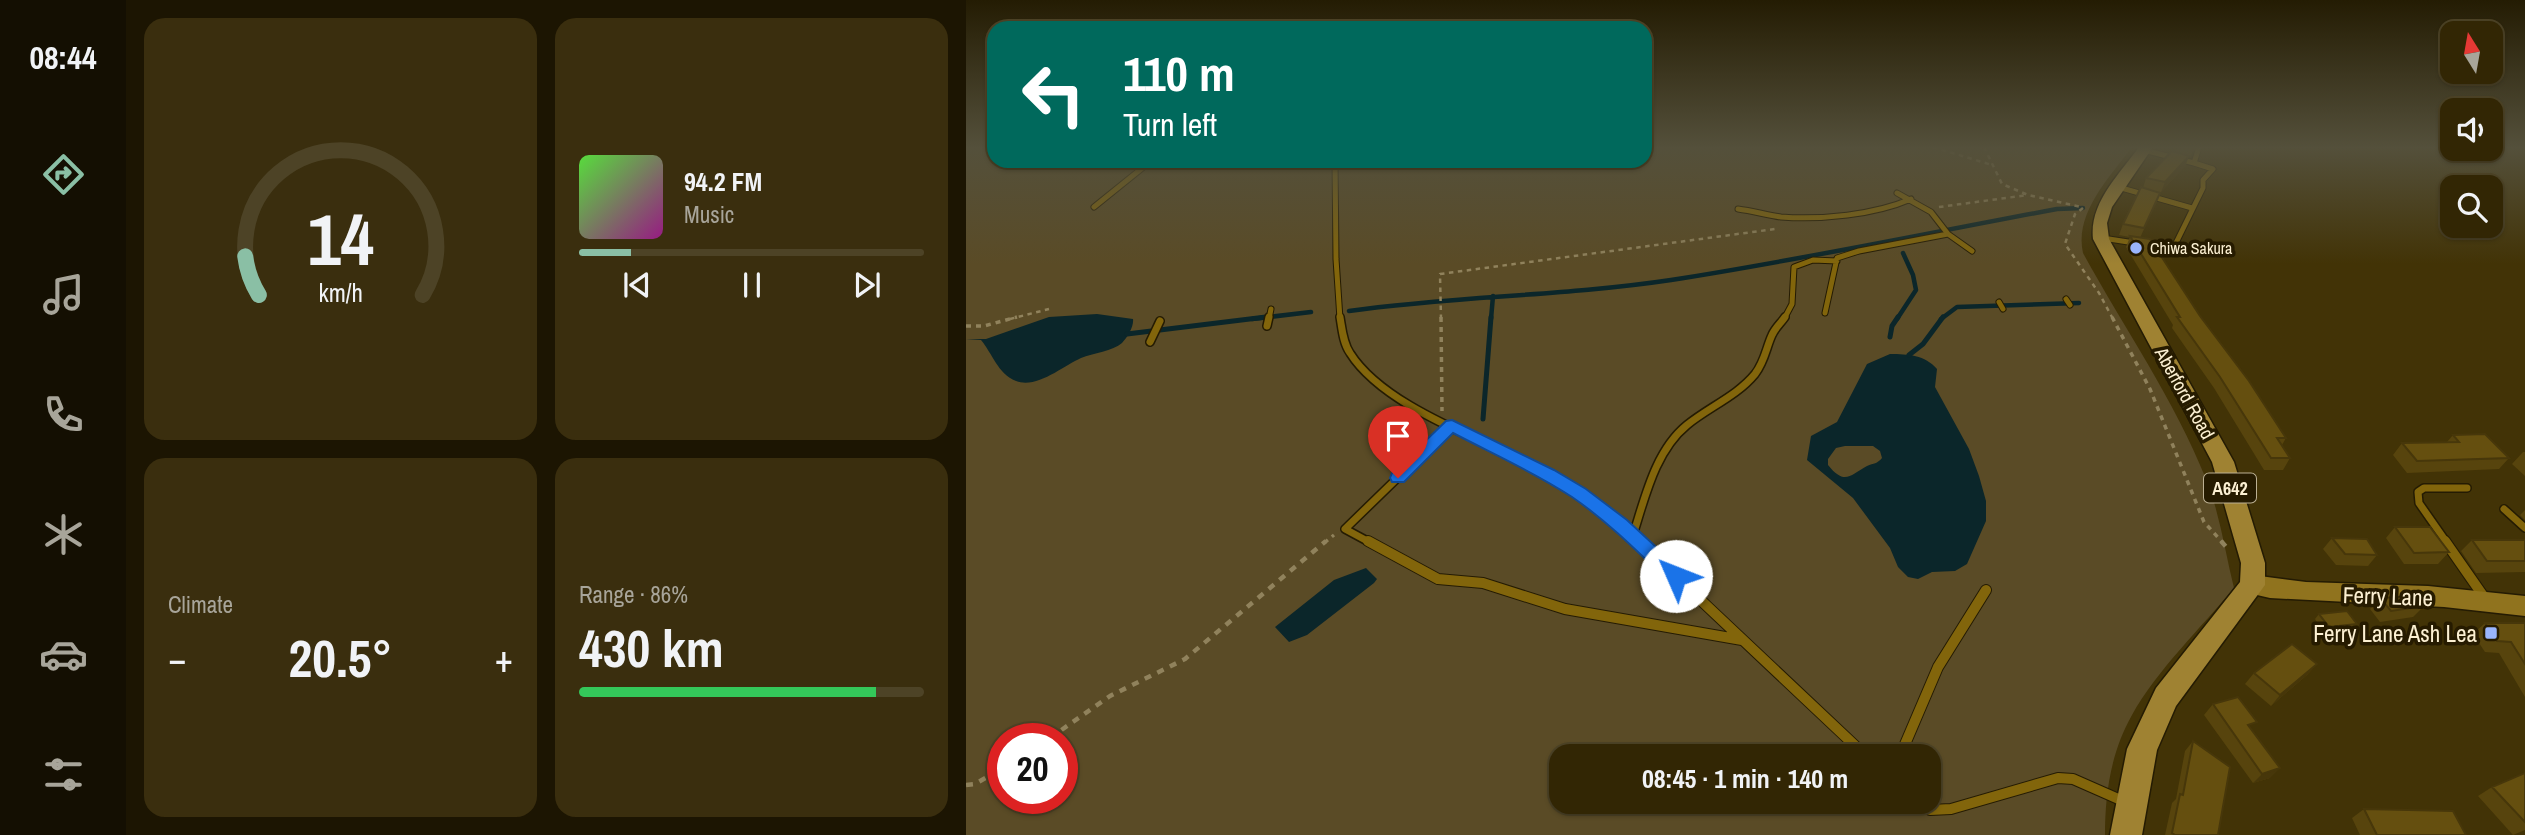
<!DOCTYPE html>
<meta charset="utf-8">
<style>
body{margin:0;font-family:"Archivo Narrow",sans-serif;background:#3a2e0e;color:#f1f3f6;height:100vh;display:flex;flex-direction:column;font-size:26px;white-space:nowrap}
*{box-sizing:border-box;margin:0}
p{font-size:23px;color:#a8a59a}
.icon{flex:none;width:38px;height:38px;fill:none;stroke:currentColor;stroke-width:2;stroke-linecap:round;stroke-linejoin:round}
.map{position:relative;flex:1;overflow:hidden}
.panel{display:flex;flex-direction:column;gap:18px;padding:18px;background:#1c1502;width:840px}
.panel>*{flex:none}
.guide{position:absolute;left:21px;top:21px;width:665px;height:147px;border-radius:21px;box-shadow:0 2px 5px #0004,0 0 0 2px #4d4326;background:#00695c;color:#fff;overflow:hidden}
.needle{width:46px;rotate:349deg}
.buttons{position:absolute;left:1474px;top:21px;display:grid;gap:14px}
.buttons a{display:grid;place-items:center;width:63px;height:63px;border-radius:14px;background:#322604;box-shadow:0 2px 5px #0004,0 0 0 2px #4d4326;font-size:35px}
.speed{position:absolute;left:21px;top:723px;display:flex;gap:14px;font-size:35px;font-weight:700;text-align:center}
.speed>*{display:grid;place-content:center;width:91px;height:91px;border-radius:50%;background:#322604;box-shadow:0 2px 5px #0004,0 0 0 2px #4d4326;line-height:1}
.speed .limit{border:10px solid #d22;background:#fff;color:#111}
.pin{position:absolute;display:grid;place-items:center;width:60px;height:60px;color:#fff;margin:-72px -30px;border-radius:50% 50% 50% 0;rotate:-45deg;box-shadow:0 0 7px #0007}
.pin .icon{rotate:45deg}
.me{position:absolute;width:77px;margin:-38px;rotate:314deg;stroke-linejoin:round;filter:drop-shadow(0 0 5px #0008)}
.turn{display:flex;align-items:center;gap:24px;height:147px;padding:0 21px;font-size:32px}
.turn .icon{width:91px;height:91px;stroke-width:2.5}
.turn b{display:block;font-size:49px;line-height:60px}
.big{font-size:52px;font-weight:700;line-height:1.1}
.panel .tile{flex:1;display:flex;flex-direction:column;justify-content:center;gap:10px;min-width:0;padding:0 24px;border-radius:21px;background:#3a2e0e}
.panel .dial{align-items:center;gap:0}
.dial svg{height:182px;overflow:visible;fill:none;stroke:#4d4326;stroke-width:7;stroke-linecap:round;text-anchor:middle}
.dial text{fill:#f1f3f6;stroke:none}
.song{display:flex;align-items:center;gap:21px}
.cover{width:84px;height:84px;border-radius:10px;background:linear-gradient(135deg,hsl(110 70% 55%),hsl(310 70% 35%))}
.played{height:7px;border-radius:4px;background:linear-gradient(90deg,#8abfa5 15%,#4d4326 15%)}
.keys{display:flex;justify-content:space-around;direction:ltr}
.heat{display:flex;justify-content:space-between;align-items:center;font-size:38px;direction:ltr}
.charge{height:10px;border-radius:5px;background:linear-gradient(90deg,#34c759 86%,#4d4326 0)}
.panel .tiles{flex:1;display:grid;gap:18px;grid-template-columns:repeat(2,1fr)}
.trip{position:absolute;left:583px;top:744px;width:392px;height:70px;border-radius:21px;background:#322604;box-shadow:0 2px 5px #0004,0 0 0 2px #4d4326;font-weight:700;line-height:70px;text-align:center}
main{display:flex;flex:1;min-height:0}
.menu{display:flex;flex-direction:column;width:126px;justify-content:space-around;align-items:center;background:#140f02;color:#a8a59a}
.menu .icon{width:49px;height:49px}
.menu .active{color:#8abfa5}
.menu b{font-size:32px;color:#f1f3f6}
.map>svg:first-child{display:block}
.green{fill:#5a4b26;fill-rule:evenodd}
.water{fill:#0b262a;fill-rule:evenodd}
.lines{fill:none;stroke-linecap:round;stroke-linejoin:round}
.stream-far1{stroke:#0b262a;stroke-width:4.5}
.stream{stroke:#0b262a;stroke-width:5}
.lane-far2-casing{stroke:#241b03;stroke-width:7}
.lane-far1-casing{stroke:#241b03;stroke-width:10}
.lane-casing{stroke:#241b03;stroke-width:12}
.secondary-casing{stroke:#241b03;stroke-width:3}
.primary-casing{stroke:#241b03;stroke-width:3}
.path-far2{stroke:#90825c;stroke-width:2.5;stroke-dasharray:4.5 4.5;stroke-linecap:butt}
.path-far1{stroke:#90825c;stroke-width:3.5;stroke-dasharray:5 5;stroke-linecap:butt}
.path{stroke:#90825c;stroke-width:4.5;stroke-dasharray:7 7;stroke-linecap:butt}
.lane-far2{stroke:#82650b;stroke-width:5}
.lane-far1{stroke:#82650b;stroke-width:7}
.lane{stroke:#82650b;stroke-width:10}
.secondary{fill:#90731e;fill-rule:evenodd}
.primary{fill:#9f8232;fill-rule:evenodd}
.wall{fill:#57440d}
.shaded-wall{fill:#47370a}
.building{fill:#654f0f;stroke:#47370a;stroke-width:2}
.route{fill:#1a73e8;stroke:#114b97;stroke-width:2}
.poi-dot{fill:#9ab5fd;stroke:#261b00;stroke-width:2.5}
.labels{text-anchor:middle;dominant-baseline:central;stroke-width:7;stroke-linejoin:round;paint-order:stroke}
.far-poi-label{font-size:16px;fill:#fcf0d2;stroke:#261b00;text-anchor:start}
.shield{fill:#261b00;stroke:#bcb093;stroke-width:2}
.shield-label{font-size:18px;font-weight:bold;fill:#fcf0d2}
.street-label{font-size:19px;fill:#fcf0d2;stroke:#261b00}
.near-street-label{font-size:23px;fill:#fcf0d2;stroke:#261b00}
.near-poi-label{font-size:23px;fill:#fcf0d2;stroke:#261b00;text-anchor:end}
</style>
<main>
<nav class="menu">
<b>08:44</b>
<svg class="icon active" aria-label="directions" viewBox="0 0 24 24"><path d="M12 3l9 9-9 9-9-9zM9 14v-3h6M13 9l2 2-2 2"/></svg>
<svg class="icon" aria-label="music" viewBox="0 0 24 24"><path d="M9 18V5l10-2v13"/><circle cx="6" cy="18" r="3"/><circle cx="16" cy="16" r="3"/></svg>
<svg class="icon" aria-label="phone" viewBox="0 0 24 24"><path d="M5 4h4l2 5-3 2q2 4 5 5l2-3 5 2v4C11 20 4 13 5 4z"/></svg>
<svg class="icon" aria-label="climate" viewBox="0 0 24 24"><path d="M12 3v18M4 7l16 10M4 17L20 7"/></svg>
<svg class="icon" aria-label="car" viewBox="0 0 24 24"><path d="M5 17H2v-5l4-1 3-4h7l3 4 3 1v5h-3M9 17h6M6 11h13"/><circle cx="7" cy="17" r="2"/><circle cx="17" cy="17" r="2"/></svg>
<svg class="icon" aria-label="filters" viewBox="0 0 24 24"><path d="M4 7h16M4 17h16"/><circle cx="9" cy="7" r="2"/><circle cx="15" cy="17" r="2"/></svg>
</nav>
<section class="panel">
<div class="tiles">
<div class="tile dial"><svg viewBox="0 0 100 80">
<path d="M14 69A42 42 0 1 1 86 69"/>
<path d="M14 69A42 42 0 0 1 8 52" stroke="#8abfa5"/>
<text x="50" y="56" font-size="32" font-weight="700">14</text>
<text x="50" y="72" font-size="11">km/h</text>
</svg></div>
<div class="tile">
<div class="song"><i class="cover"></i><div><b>94.2 FM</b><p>Music</p></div></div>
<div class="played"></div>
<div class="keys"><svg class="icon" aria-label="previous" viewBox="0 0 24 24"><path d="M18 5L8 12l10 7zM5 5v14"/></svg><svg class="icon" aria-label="pause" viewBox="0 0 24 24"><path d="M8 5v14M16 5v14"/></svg><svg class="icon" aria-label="next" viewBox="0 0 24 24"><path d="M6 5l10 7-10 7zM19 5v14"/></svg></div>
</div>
<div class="tile"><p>Climate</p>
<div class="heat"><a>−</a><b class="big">20.5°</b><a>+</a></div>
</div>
<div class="tile"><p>Range · 86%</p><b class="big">430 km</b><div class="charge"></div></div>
</div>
</section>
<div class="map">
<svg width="1559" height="835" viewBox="0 0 1559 835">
<rect width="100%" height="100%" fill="#423306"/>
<path class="green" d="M0,147H28V161H679V147H1166C1144,177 1108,213 1117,253C1158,328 1208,399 1240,479C1254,514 1259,552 1268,588C1235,628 1191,670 1166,715C1145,752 1139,793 1139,835H0ZM37,738H96V798H37ZM595,756H962V802H595Z"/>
<path class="water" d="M131,314L167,319C168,326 162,337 156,343C147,351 127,353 115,358C97,366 71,389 50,381C32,374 26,353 15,340L0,339H20L83,317Z
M924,354C942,354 959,355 971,369L969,387L1003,449L1013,476L1020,501V521L1001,564L989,571L966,572L952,579L942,577L932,567L924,548L887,498L841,460L845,436L871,422L901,364ZM879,446H907L914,451L916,458C911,464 908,463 901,466C884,475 879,486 862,465V459L870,448Z
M400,568L411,579L408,583L341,635L323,642L309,627L368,580Z"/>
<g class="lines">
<path class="stream-far1" d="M383,311C490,296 598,296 705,280C834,260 962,233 1091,209L1117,208
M286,319L345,312
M525,319L527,296
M931,319L950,290L947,275L937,253
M975,319L991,307L1113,303"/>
<path class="stream" d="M161,334L300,317
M924,337L926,326L932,317
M943,355L957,344L977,317
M517,419L525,317"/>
<defs>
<path id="lane-far2" d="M1178,150L1228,163
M369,161L370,259L374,319
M1152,187L1226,208
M931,193L965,212L982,234L1006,251
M128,207L185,161
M772,209C787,211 801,215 815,217C855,220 908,215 945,199
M1143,239L1207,249L1237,188V180L1247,169L1228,163L1233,147
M1100,299L1104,305
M1033,302L1037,309
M859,313L871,258L893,251L982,234
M303,319L305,309
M818,319L826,304L828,267L847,260L871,261"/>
<path id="lane-far1" d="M374,317C376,329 377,343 384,353C420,410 526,442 584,475C616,494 646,518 674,543
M301,326L303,317
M184,342L194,321
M1538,509L1559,528
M667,535C679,498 689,451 721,425C743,407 771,396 789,374C799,361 800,348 806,335C809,328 815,323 819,317
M405,543L379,529L486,425
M1481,543L1453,503L1452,492L1458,488H1501"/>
<path id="lane" d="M402,541L472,579L517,583L599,609L776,640
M672,541L900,756
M1479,541L1518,597
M934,756L972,667L1020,590
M950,802L964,810L985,809L1092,778L1107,779L1157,801"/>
<path id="secondary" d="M1286,575L1340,582L1462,586L1559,596V616L1478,607L1304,598L1278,592L1274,585L1278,578Z"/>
<path id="primary" d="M1173,147H1187L1146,207L1141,223L1143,239L1268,462L1299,563V585L1210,706L1191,750L1176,835H1144L1161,749L1190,688L1274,582L1275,563L1246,462L1127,239C1123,203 1153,175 1173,147Z"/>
</defs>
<use href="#lane-far2" class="lane-far2-casing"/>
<use href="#lane-far1" class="lane-far1-casing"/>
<use href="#lane" class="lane-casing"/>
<use href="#secondary" class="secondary-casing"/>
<use href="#primary" class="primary-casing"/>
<path class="path-far2" d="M967,147L1026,165
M1018,147L1036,184L1062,195L1115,207
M973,207L1062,195
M1117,208L1109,214L1099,244L1133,293L1147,319
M44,319L83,309
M475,319L474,274L809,229"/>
<path class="path-far1" d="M475,317L476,411
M1146,317L1184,389L1238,522L1257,543
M0,326H18L51,317
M358,543L368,535"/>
<path class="path" d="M1255,541L1262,549
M84,738L144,696L219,659L360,541
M0,785L9,784L37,768"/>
<use href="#lane-far2" class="lane-far2"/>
<use href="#lane-far1" class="lane-far1"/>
<use href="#lane" class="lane"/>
<use href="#secondary" class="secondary"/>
<use href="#primary" class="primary"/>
</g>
<path class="wall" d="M1211,147H1228L1224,157L1223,156L1219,166L1195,192L1186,191L1194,193L1174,238L1234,316L1320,438L1316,445L1324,458L1317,470H1298L1248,388L1206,328L1207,325L1160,247L1164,237L1153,235L1157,224L1177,188L1180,178L1210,152Z
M1487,435L1543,458L1533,469L1441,473L1427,455L1436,443L1481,442Z
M1557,452H1559V476L1546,464Z
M1559,510V520L1554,515Z
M1429,527L1483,552L1472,564H1438L1420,538Z
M1366,538L1411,555L1402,566L1370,565L1357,549Z
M1506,540H1559V572L1510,573L1495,551Z
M1414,598L1458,606L1447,617L1414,622L1404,609Z
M1353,614L1391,624L1386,630L1358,633L1349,619Z
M1519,623H1559V697L1533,653L1519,652L1507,634Z
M1351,664L1341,675L1305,706L1279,684L1288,673Z
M1247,704L1285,729L1304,778L1287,783L1238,715Z
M1227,741L1252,835H1199L1206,803L1210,799L1219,751Z
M1559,773V830L1547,835L1512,796L1526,787Z
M1398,809L1500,835H1394L1386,818Z"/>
<path class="shaded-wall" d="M1223,156L1219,166L1195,192L1199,182Z
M1351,664L1341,675L1305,706L1314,695Z
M1314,768L1304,778L1287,783L1296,774Z"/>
<path class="building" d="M1206,151L1223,156L1199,182L1180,178Z
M1175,187L1194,193L1178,228L1157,224Z
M1164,236L1184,239L1234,316L1283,381L1320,438H1311L1324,458H1305L1254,377L1211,317H1214Z
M1519,434L1543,458L1451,461L1436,443L1493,442L1487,435Z
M1429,527H1464L1483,552L1448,553Z
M1366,538L1401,539L1411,555L1379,554Z
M1506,540H1559V561H1521Z
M1450,596L1458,606L1425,611L1414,598Z
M1381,611L1391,624L1363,627L1353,614Z
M1519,623H1559V664L1545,642L1531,641Z
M1326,644L1351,664L1314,695L1288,673Z
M1272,697L1291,722L1282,725L1314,768L1296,774L1247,704Z
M1227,741L1264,767L1252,835H1209L1206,833L1214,794L1217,795Z
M1559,773V822L1526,787Z
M1398,809L1487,811L1500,835H1411Z"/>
<linearGradient id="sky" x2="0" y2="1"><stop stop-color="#241c03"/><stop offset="0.56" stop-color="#54503b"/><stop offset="1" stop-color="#54503b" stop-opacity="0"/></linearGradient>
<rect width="1559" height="264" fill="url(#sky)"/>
<path class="route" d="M486,420L588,470L620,489L661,520L716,571L719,576L716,582L710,584L703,582C672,552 641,521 606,497C568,472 527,454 487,433L438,482H426L424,478L426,473L480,421Z"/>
<g class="poi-dot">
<circle cx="1170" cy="248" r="7"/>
<rect x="1518" y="626" width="14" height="14" rx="3.5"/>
</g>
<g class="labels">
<g class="far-poi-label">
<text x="1184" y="248">Chiwa Sakura</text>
</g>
<rect class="shield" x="1238" y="473.5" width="52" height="29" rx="5"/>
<g class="shield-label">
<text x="1264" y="488">A642</text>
</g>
<g class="street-label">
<text transform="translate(1219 393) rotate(61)">Aberford Road</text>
</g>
<g class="near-street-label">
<text transform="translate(1422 596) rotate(2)">Ferry Lane</text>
</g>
<g class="near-poi-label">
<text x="1511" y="633">Ferry Lane Ash Lea</text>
</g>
</g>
</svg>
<div class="buttons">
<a><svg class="needle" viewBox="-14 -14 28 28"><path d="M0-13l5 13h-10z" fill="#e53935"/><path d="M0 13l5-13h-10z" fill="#a8a59a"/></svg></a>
<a><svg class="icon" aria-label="sound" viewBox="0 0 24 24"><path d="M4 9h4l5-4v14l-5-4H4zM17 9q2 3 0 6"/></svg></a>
<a><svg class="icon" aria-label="search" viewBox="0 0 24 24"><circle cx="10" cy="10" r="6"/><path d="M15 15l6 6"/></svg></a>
</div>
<div class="speed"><div class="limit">20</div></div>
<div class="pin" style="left:432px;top:478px;background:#d93025"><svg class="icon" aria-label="arrive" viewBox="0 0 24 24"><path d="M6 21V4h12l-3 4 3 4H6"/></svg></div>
<svg class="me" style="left:710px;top:576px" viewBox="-20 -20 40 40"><circle r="19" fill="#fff"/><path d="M0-13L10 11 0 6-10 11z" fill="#1a73e8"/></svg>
<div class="trip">08:45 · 1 min · 140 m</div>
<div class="guide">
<div class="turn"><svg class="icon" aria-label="left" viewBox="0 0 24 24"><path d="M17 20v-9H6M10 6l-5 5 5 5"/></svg><div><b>110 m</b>Turn left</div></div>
</div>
</div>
</main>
